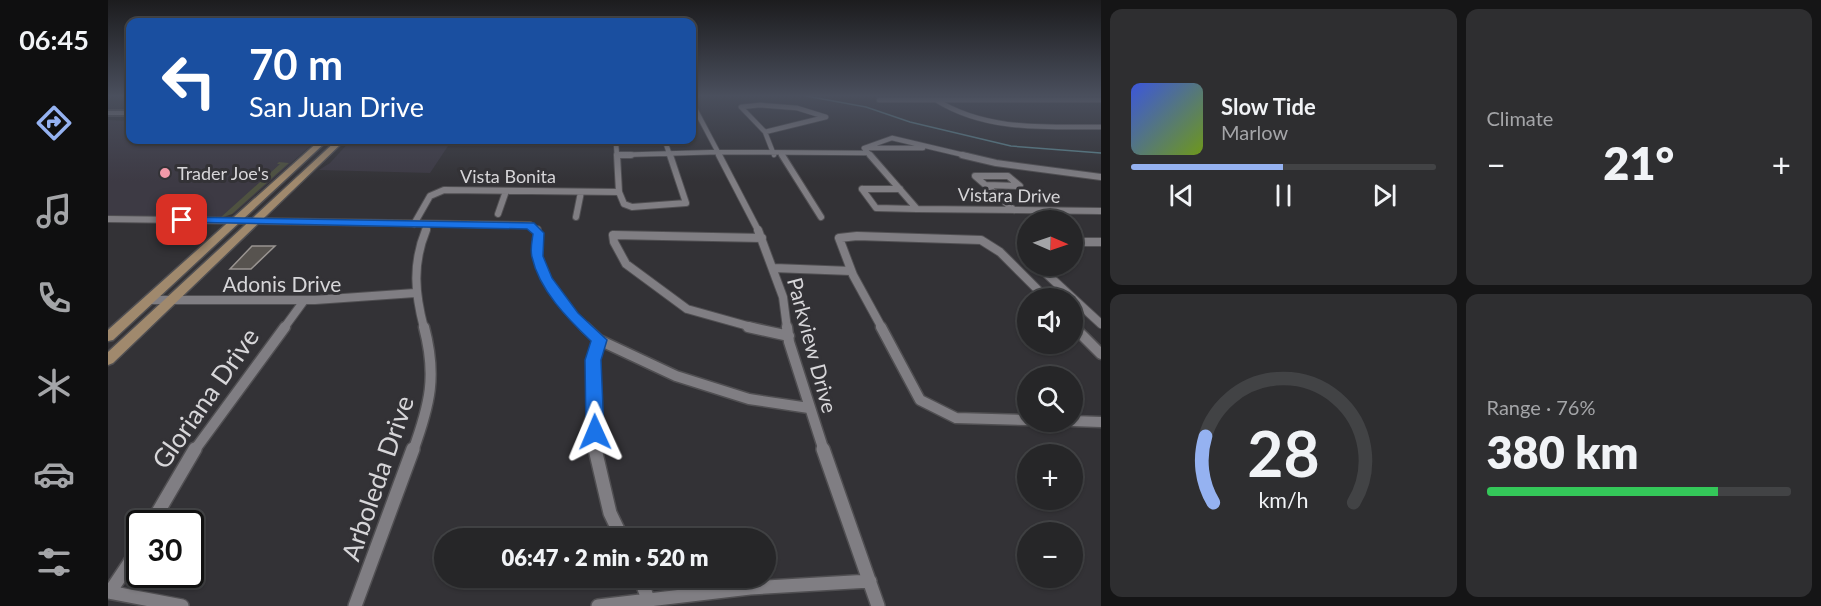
<!DOCTYPE html>
<meta charset="utf-8">
<style>
body{margin:0;font-family:Lato,sans-serif;background:#2e2e30;color:#f1f3f6;height:100vh;display:flex;flex-direction:column;font-size:22px;white-space:nowrap}
*{box-sizing:border-box;margin:0}
p{font-size:20px;color:#a4a5a8}
.icon{flex:none;width:33px;height:33px;fill:none;stroke:currentColor;stroke-width:2;stroke-linecap:round;stroke-linejoin:round}
.map{position:relative;flex:1;overflow:hidden}
.side{display:flex;flex-direction:column;gap:9px;padding:9px;background:#151516;width:720px}
.side>*{flex:none}
.top-card{position:absolute;left:18px;top:18px;width:570px;height:126px;border-radius:12px;box-shadow:0 2px 4px #0004,0 0 0 2px #424345;background:#1a4fa0;color:#fff;overflow:hidden}
.needle{width:39px;rotate:92deg}
.controls{position:absolute;left:909px;top:210px;display:grid;gap:12px}
.controls a{display:grid;place-items:center;width:66px;height:66px;border-radius:50%;background:#262628;box-shadow:0 2px 4px #0004,0 0 0 2px #424345;font-size:30px}
.speed{position:absolute;left:18px;top:510px;display:flex;gap:12px;font-size:30px;font-weight:700;text-align:center}
.speed>*{display:grid;place-content:center;width:78px;height:78px;border-radius:50%;background:#262628;box-shadow:0 2px 4px #0004,0 0 0 2px #424345;line-height:1}
.speed .limit{border:3px solid #111;border-radius:9px;background:#fff;color:#111}
.pin{position:absolute;display:grid;place-items:center;width:51px;height:51px;color:#fff;margin:-26px;border-radius:12px;box-shadow:0 3px 9px #0006}
.me{position:absolute;width:66px;margin:-33px;rotate:359deg;stroke-linejoin:round;filter:drop-shadow(0 0 4px #0008)}
.turn{display:flex;align-items:center;gap:21px;height:126px;padding:0 24px;font-size:27px}
.turn .icon{width:78px;height:78px;stroke-width:2.5}
.turn b{display:block;font-size:42px;line-height:51px}
.big{font-size:45px;font-weight:800;line-height:1.1}
.side .tile{flex:1;display:flex;flex-direction:column;justify-content:center;gap:9px;min-width:0;padding:0 21px;border-radius:12px;background:#2e2e30}
.side .dial{align-items:center;gap:0}
.dial svg{height:156px;overflow:visible;fill:none;stroke:#424345;stroke-width:7;stroke-linecap:round;text-anchor:middle}
.dial text{fill:#f1f3f6;stroke:none}
.song{display:flex;align-items:center;gap:18px}
.cover{width:72px;height:72px;border-radius:9px;background:linear-gradient(135deg,hsl(230 70% 55%),hsl(80 70% 35%))}
.played{height:6px;border-radius:3px;background:linear-gradient(90deg,#95b2f1 50%,#424345 50%)}
.keys{display:flex;justify-content:space-around;direction:ltr}
.heat{display:flex;justify-content:space-between;align-items:center;font-size:33px;direction:ltr}
.charge{height:9px;border-radius:4px;background:linear-gradient(90deg,#34c759 76%,#424345 0)}
.side .tiles{flex:1;display:grid;gap:9px;grid-template-columns:repeat(2,1fr)}
.trip{position:absolute;left:326px;top:528px;width:342px;height:60px;border-radius:30px;background:#262628;box-shadow:0 2px 4px #0004,0 0 0 2px #424345;font-weight:800;line-height:60px;text-align:center}
main{display:flex;flex:1;min-height:0}
.dock{display:flex;flex-direction:column;width:108px;justify-content:space-around;align-items:center;background:#0f0f10;color:#a4a5a8}
.dock .icon{width:42px;height:42px}
.dock .current{color:#95b2f1}
.dock b{font-size:27px;color:#f1f3f6}
.map>svg:first-child{display:block}
.built{fill:#3d3a44}
.green{fill:#4f5240}
.lines{fill:none;stroke-linecap:round;stroke-linejoin:round}
.stream{stroke:#5c858e;stroke-width:1.5}
.building{fill:#57534f;stroke:#999491;stroke-width:1.5}
.minor-far4-casing{stroke:#504f52;stroke-width:6}
.minor-far3-casing{stroke:#504f52;stroke-width:8}
.minor-far2-casing{stroke:#504f52;stroke-width:10}
.minor-far1-casing{stroke:#504f52;stroke-width:13}
.minor-casing{stroke:#504f52;stroke-width:16}
.tertiary-casing{stroke:#504f52;stroke-width:4}
.secondary-casing{stroke:#504f52;stroke-width:3}
.minor-far4{stroke:#807e83;stroke-width:4.5}
.minor-far3{stroke:#807e83;stroke-width:6}
.minor-far2{stroke:#807e83;stroke-width:8}
.minor-far1{stroke:#807e83;stroke-width:10}
.minor{stroke:#807e83;stroke-width:13}
.tertiary{fill:#807e83;fill-rule:evenodd}
.secondary{fill:#a0896d;fill-rule:evenodd}
.route{fill:#1a73e8;stroke:#114b97;stroke-width:1.5}
.poi-dot{fill:#f39aa9;stroke:#333236;stroke-width:2}
.labels{text-anchor:middle;dominant-baseline:central;stroke-width:6;stroke-linejoin:round;paint-order:stroke}
.far-poi-label{font-size:18px;fill:#d7d6d9;stroke:#333236;text-anchor:start}
.far-street-label{font-size:18px;fill:#d7d6d9;stroke:#333236}
.street-label{font-size:21px;fill:#d7d6d9;stroke:#333236}
.near-street-label{font-size:26px;fill:#d7d6d9;stroke:#333236}
</style>
<main>
<nav class="dock">
<b>06:45</b>
<svg class="icon current" aria-label="directions" viewBox="0 0 24 24"><path d="M12 3l9 9-9 9-9-9zM9 14v-3h6M13 9l2 2-2 2"/></svg>
<svg class="icon" aria-label="music" viewBox="0 0 24 24"><path d="M9 18V5l10-2v13"/><circle cx="6" cy="18" r="3"/><circle cx="16" cy="16" r="3"/></svg>
<svg class="icon" aria-label="phone" viewBox="0 0 24 24"><path d="M5 4h4l2 5-3 2q2 4 5 5l2-3 5 2v4C11 20 4 13 5 4z"/></svg>
<svg class="icon" aria-label="climate" viewBox="0 0 24 24"><path d="M12 3v18M4 7l16 10M4 17L20 7"/></svg>
<svg class="icon" aria-label="car" viewBox="0 0 24 24"><path d="M5 17H2v-5l4-1 3-4h7l3 4 3 1v5h-3M9 17h6M6 11h13"/><circle cx="7" cy="17" r="2"/><circle cx="17" cy="17" r="2"/></svg>
<svg class="icon" aria-label="filters" viewBox="0 0 24 24"><path d="M4 7h16M4 17h16"/><circle cx="9" cy="7" r="2"/><circle cx="15" cy="17" r="2"/></svg>
</nav>
<div class="map">
<svg width="993" height="606" viewBox="0 0 993 606">
<rect width="100%" height="100%" fill="#333236"/>
<path class="built" d="M0,120L22,121V140H209L127,213L109,220L0,218Z
M243,140H344L322,173L211,170L222,163Z"/>
<path class="green" d="M171,162L181,163L124,214L112,218L172,164H169Z"/>
<g class="lines">
<path class="stream" d="M698,96L758,107L802,122L903,146L993,153"/>
</g>
<path class="building" d="M144,246H167L143,269H122Z"/>
<g class="lines">
<defs>
<path id="minor-far4" d="M771,100H993
M828,100C878,131 936,127 993,127
M584,103L612,156
M652,105L689,108L718,117L657,132L633,107Z
M657,132L666,155
M557,141L562,156
M508,144L509,156
M762,148H815
M673,153L675,156
M509,155L611,152L760,153
M763,156L756,148L784,138L860,156"/>
<path id="minor-far3" d="M509,155L511,192L516,204L524,207L578,203L562,155
M509,155H523
M611,155L651,232
M674,155L713,217
M762,155L809,209L993,211
M854,155L888,163L993,177
M878,185L912,186L900,176H867L906,210
M754,189L768,208L809,209
M754,189H792
M390,214L398,191
M468,217L473,192
M0,219L422,225L429,232
M306,224L322,196L336,190L511,192
M317,232L320,224"/>
<path id="minor-far2" d="M429,230C431,239 427,249 430,259C437,285 458,310 478,328
M650,230L675,297L679,328
M964,242H993
M920,250L916,252L920,255
M930,266L993,324
M666,268L743,271
M41,300H207L307,293
M964,325L967,328
M176,328L195,302
M316,328C307,294 304,264 318,230
M647,328L579,309L518,264L506,242L505,235L654,238
M774,328L745,275L731,238L749,236L873,240L892,252L938,298"/>
<path id="minor-far1" d="M477,327L491,340L568,376L641,399L701,408
M640,327L681,336
M679,327L681,342L716,451
M773,327L812,400L848,418L920,420
M966,327L993,354
M964,421L993,422
M86,451L177,327
M305,451C322,404 329,376 316,327
M487,451L485,360L491,340"/>
<path id="minor" d="M487,449L502,513L514,538
M715,449L770,606
M43,524L87,449
M532,578L540,599
M0,592L74,606
M2,592L32,547
M247,606L305,449
M490,606L642,588L762,581"/>
<path id="tertiary" d="M0,111H22V115H0Z"/>
<path id="secondary" d="M212,140H220L5,340L0,341V330Z
M229,140H237L5,363L0,365V352Z"/>
</defs>
<use href="#minor-far4" class="minor-far4-casing"/>
<use href="#minor-far3" class="minor-far3-casing"/>
<use href="#minor-far2" class="minor-far2-casing"/>
<use href="#minor-far1" class="minor-far1-casing"/>
<use href="#minor" class="minor-casing"/>
<use href="#tertiary" class="tertiary-casing"/>
<use href="#secondary" class="secondary-casing"/>
<use href="#minor-far4" class="minor-far4"/>
<use href="#minor-far3" class="minor-far3"/>
<use href="#minor-far2" class="minor-far2"/>
<use href="#minor-far1" class="minor-far1"/>
<use href="#minor" class="minor"/>
<use href="#tertiary" class="tertiary"/>
<use href="#secondary" class="secondary"/>
</g>
<linearGradient id="sky" x2="0" y2="1"><stop stop-color="#1c1c1e"/><stop offset="0.53" stop-color="#4a4f5d"/><stop offset="1" stop-color="#4a4f5d" stop-opacity="0"/></linearGradient>
<rect width="993" height="181" fill="url(#sky)"/>
<path class="route" d="M74,217L426,223L436,233L435,256L444,278L470,313L499,340L493,360L496,432L493,437L487,439L480,437L478,432L477,360L483,341C460,319 431,290 424,257C422,250 424,241 425,234L419,229L70,222V218Z"/>
<circle class="poi-dot" cx="57" cy="173" r="6"/>
<g class="labels">
<g class="far-poi-label">
<text x="69" y="173">Trader Joe's</text>
</g>
<g class="far-street-label">
<text x="400" y="176">Vista Bonita</text>
<text transform="translate(901 195) rotate(1)">Vistara Drive</text>
</g>
<g class="street-label">
<text x="174" y="283">Adonis Drive</text>
<text transform="translate(705 345) rotate(75)">Parkview Drive</text>
</g>
<g class="near-street-label">
<text transform="translate(97 398) rotate(-55)">Gloriana Drive</text>
<text transform="translate(269 478) rotate(-71)">Arboleda Drive</text>
</g>
</g>
</svg>
<div class="controls">
<a><svg class="needle" viewBox="-14 -14 28 28"><path d="M0-13l5 13h-10z" fill="#e53935"/><path d="M0 13l5-13h-10z" fill="#a4a5a8"/></svg></a>
<a><svg class="icon" aria-label="sound" viewBox="0 0 24 24"><path d="M4 9h4l5-4v14l-5-4H4zM17 9q2 3 0 6"/></svg></a>
<a><svg class="icon" aria-label="search" viewBox="0 0 24 24"><circle cx="10" cy="10" r="6"/><path d="M15 15l6 6"/></svg></a>
<a>+</a>
<a>−</a>
</div>
<div class="speed"><div class="limit">30</div></div>
<div class="pin" style="left:74px;top:220px;background:#d93025"><svg class="icon" aria-label="arrive" viewBox="0 0 24 24"><path d="M6 21V4h12l-3 4 3 4H6"/></svg></div>
<svg class="me" style="left:487px;top:432px" viewBox="-20 -20 40 40"><path d="M0-17L14 15 0 8-14 15z" fill="#1a73e8" stroke="#fff" stroke-width="4"/></svg>
<div class="trip">06:47 · 2 min · 520 m</div>
<div class="top-card">
<div class="turn"><svg class="icon" aria-label="left" viewBox="0 0 24 24"><path d="M17 20v-9H6M10 6l-5 5 5 5"/></svg><div><b>70 m</b>San Juan Drive</div></div>
</div>
</div>
<section class="side">
<div class="tiles">
<div class="tile">
<div class="song"><i class="cover"></i><div><b>Slow Tide</b><p>Marlow</p></div></div>
<div class="played"></div>
<div class="keys"><svg class="icon" aria-label="previous" viewBox="0 0 24 24"><path d="M18 5L8 12l10 7zM5 5v14"/></svg><svg class="icon" aria-label="pause" viewBox="0 0 24 24"><path d="M8 5v14M16 5v14"/></svg><svg class="icon" aria-label="next" viewBox="0 0 24 24"><path d="M6 5l10 7-10 7zM19 5v14"/></svg></div>
</div>
<div class="tile"><p>Climate</p>
<div class="heat"><a>−</a><b class="big">21°</b><a>+</a></div>
</div>
<div class="tile dial"><svg viewBox="0 0 100 80">
<path d="M14 69A42 42 0 1 1 86 69"/>
<path d="M14 69A42 42 0 0 1 10 35" stroke="#95b2f1"/>
<text x="50" y="56" font-size="32" font-weight="700">28</text>
<text x="50" y="72" font-size="11">km/h</text>
</svg></div>
<div class="tile"><p>Range · 76%</p><b class="big">380 km</b><div class="charge"></div></div>
</div>
</section>
</main>
